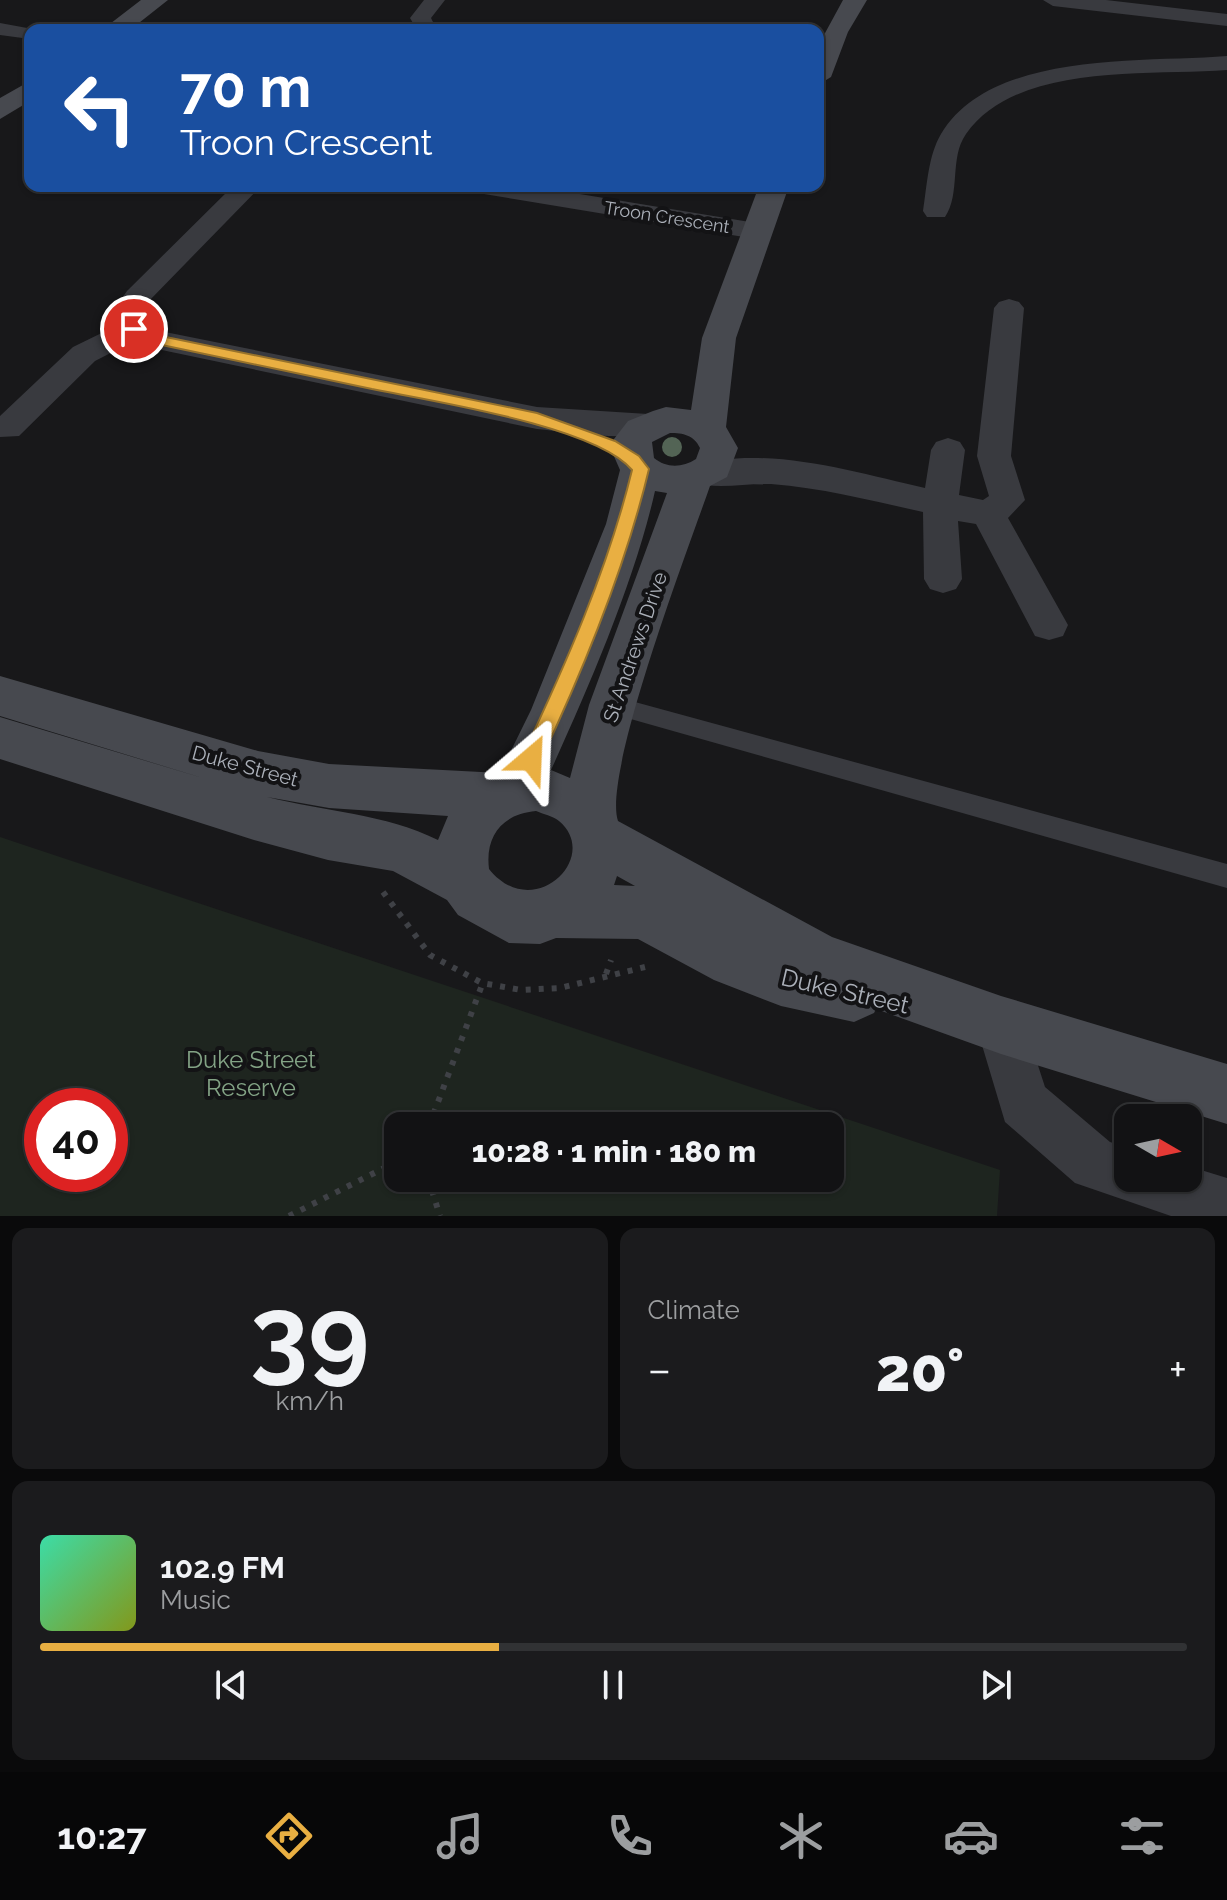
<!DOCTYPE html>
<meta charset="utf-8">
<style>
body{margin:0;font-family:Raleway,sans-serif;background:#1b1b1d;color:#f1f3f6;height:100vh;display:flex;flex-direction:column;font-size:30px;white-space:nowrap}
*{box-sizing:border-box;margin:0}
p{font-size:26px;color:#9c9ea0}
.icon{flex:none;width:44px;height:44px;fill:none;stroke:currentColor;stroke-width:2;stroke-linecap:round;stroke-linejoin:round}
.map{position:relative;height:1216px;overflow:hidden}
.drawer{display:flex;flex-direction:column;gap:12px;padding:12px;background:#0a0a0b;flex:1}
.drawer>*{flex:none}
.hud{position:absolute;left:24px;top:24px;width:800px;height:168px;border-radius:16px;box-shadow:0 2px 6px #0004,0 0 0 2px #313234;background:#1a4fa0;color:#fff;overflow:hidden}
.needle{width:52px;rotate:99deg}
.controls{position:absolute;left:1114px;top:1104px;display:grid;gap:16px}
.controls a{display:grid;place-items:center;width:88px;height:88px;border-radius:16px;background:#121214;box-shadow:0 2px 6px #0004,0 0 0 2px #313234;font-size:40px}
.speed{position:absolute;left:24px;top:1088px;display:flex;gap:16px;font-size:40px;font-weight:700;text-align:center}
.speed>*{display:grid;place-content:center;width:104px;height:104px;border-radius:50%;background:#121214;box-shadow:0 2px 6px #0004,0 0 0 2px #313234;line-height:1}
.speed .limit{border:12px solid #d22;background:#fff;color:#111}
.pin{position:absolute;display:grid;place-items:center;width:68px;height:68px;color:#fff;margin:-34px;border:4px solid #fff;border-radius:50%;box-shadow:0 2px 8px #0007}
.me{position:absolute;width:88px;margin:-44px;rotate:26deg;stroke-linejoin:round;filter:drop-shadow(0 0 6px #0008)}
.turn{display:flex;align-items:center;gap:28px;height:168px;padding:0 24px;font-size:36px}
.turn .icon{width:104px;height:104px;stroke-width:2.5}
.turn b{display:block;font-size:56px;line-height:68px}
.big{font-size:60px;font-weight:800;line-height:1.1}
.drawer .card{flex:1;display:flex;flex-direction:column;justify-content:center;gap:12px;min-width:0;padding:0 28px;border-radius:16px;background:#1b1b1d}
.drawer .dial{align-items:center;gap:0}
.dial b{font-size:104px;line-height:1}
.song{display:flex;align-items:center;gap:24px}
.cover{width:96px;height:96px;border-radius:12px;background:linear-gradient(135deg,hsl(160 70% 55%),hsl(70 70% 35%))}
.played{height:8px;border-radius:4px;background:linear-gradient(90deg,#e9af42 40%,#313234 40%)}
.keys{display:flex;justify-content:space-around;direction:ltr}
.heat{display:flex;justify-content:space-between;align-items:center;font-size:44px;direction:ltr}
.drawer .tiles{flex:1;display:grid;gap:12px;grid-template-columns:1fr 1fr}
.card:last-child{grid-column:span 2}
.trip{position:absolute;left:384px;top:1112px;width:460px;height:80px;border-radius:16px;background:#121214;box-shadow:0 2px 6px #0004,0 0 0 2px #313234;font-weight:800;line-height:80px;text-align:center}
.tab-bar{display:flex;height:128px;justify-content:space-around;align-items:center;background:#070708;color:#9c9ea0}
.tab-bar .icon{width:56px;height:56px}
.tab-bar .current{color:#e9af42}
.tab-bar b{font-size:36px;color:#f1f3f6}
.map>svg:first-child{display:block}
.green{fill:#1e251f;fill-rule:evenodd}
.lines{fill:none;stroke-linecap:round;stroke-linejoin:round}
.path{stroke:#3f4146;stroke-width:6;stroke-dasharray:5 8;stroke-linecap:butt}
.lane{fill:#393a3f;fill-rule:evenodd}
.street{fill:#393a3f;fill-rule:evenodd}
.secondary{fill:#47494f;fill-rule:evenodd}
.tree{fill:#536455}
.route{fill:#e9af42;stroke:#97722b;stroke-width:2}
.labels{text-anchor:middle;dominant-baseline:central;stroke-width:8;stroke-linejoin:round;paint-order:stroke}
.far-street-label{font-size:18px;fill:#abb0b9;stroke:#131315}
.street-label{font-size:20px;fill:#abb0b9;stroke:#131315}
.near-street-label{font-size:24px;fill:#abb0b9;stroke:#131315}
.near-park-label{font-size:24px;fill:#83a385;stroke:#131315}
</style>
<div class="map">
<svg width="1227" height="1216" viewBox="0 0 1227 1216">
<rect width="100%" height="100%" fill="#18181a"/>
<path class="green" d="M0,837L1000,1170L997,1216H0ZM42,1106H110V1174H42ZM398,1126H830V1178H398Z"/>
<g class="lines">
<path class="path" d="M383,892L430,955L482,983L521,990L560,988L645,967
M606,974L611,960
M429,1126L482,985
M428,1178L440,1216
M289,1216L398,1161"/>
<path class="lane" d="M613,696L1227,864V888L613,714L605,711L602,705L605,699Z"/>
<path class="street" d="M424,0H445L431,18L437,30H417L410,18Z
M1043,0H1106L1227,14V26L1053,6Z
M0,23L38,30H30V39L0,35Z
M1227,56V70C1148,76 1017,62 966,134C949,158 961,194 945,217H927L923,211C927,186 928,156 941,134C991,50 1143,63 1227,56Z
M233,186H261L148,302L145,308L148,324L165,332L537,407L664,415L668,423L664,431C624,442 577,433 537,429L157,349L134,341L95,361L19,436L0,437V416L73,347L118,325L115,308L127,291Z
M471,186H531L756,223L765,225L769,231L765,237L756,239L484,194Z
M1009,299L1019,302L1024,308L1011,456L1025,500L1008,518L1068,625L1063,636L1049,640L1035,636L976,524L958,521L962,579L956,589L943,593L930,589L924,579L923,512C873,501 823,488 771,484C746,483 716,490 692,482L687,474L692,466C765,444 853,472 925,488L931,450L936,442L948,438L960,442L965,450L959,495L983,500L989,496L977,456L994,308L999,302Z
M1001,1000L1019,1007L1045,1087L1110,1142L1128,1148V1178H1188V1166L1227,1178V1216H1171L1075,1183L1005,1122L976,1025L983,1007Z"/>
<path class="secondary" d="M141,0H168L130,30H102Z
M843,0H867L848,32L831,77L818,85V46Z
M30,81V101L0,119V98Z
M759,186H789L736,338L726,427L738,448L727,477L710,486C690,544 602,774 618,821L832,937L1001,996L1227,1064V1124L1001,1054L876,1009L874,1013L854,1022L781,1006L714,980L638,939L556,938L540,944L509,943L458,915L447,900L393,871L328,860L254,840L0,759V717L206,779L0,716V676L258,751L329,764L500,773L531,710L606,524L620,470L613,454L614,439L628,421L653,411L666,407L691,410L702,338ZM670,433C683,433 694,435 700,448L696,459C682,468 666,468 654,458L652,442ZM655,491L667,493L589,705L570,778L551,770C589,687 635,580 655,491ZM267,797L329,808L448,816L438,840C386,814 323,811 267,797ZM536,811C543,814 553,816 559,821C602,857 533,924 489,869C485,836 502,814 536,811ZM617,876L635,886L614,885Z"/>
</g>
<circle class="tree" cx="672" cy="447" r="10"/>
<path class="route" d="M134,325L161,336L537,413L615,441L639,456L649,469C625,570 583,671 538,766H524L521,759C565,666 608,569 632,470C596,426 431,401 372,389C300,374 228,359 157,344L129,332L127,329Z"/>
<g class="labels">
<g class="far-street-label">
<text transform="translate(667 217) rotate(9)">Troon Crescent</text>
</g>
<g class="street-label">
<text transform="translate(635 647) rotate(-71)">St Andrews Drive</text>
<text transform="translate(245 766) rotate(15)">Duke Street</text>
</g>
<g class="near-street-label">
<text transform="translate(845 991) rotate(13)">Duke Street</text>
</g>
<g class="near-park-label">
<text x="251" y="1059">Duke Street<tspan x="251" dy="28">Reserve</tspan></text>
</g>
</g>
</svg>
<div class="controls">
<a><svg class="needle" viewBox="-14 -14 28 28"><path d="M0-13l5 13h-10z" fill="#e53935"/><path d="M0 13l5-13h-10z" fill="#9c9ea0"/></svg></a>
</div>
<div class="speed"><div class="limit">40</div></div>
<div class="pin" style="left:134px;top:329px;background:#d93025"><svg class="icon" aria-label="arrive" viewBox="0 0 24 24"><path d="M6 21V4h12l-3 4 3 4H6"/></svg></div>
<svg class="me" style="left:531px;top:759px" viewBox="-20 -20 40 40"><path d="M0-17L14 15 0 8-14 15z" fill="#e9af42" stroke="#fff" stroke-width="4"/></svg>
<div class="trip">10:28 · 1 min · 180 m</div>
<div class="hud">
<div class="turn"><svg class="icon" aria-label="left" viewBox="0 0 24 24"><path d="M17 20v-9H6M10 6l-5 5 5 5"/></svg><div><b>70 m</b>Troon Crescent</div></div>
</div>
</div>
<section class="drawer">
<div class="tiles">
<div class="card dial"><b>39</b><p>km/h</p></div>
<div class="card"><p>Climate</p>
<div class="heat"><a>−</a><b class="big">20°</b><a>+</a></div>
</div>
<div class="card">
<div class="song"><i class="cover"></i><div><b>102.9 FM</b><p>Music</p></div></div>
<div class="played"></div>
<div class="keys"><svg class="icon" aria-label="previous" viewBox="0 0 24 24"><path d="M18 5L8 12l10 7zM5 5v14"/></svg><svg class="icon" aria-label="pause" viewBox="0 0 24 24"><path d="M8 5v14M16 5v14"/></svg><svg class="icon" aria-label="next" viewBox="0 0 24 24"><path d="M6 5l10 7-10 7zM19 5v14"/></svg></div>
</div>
</div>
</section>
<nav class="tab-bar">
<b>10:27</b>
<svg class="icon current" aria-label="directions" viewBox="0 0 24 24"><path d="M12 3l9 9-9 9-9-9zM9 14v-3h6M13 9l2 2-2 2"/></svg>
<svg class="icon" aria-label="music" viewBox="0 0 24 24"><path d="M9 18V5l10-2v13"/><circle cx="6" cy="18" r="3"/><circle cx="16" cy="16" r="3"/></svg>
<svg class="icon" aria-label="phone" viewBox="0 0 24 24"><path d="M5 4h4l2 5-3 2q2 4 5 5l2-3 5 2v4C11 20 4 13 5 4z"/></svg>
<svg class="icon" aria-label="climate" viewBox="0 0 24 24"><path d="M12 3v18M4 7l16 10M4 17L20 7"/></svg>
<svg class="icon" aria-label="car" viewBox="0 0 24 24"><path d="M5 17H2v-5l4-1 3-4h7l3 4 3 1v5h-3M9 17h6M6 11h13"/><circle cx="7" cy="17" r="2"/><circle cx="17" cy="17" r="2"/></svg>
<svg class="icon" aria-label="filters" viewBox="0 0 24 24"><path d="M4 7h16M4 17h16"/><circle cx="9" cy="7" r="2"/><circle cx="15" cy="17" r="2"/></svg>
</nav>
